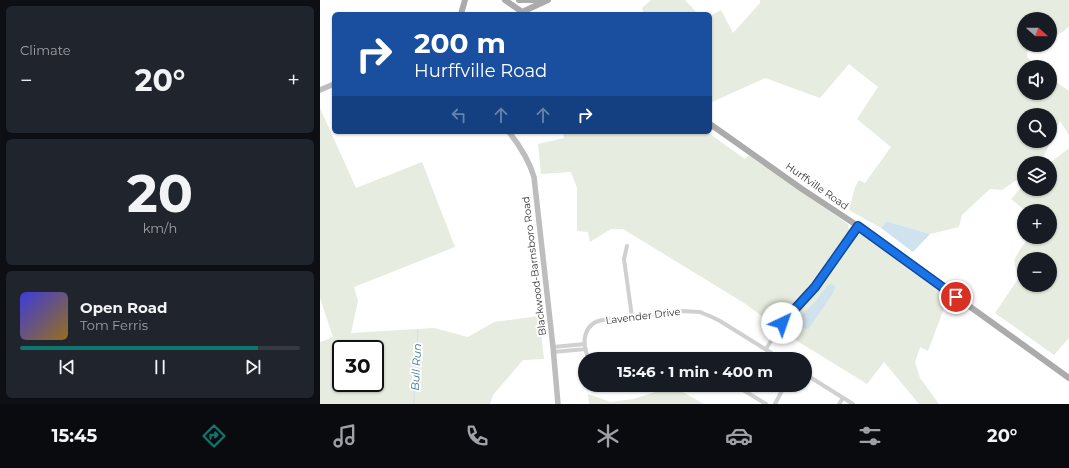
<!DOCTYPE html>
<meta charset="utf-8">
<style>
body{margin:0;font-family:Montserrat,sans-serif;background:#20242c;color:#f1f3f6;height:100vh;display:flex;flex-direction:column;font-size:15px;white-space:nowrap}
*{box-sizing:border-box;margin:0}
p{font-size:13px;color:#9ea1a6}
.icon{flex:none;width:22px;height:22px;fill:none;stroke:currentColor;stroke-width:2;stroke-linecap:round;stroke-linejoin:round}
.map{position:relative;flex:1;overflow:hidden}
.side{display:flex;flex-direction:column;gap:6px;padding:6px;background:#0d0f14;width:320px}
.side>*{flex:none}
.hud{position:absolute;left:12px;top:12px;width:380px;height:122px;border-radius:6px;box-shadow:0 1px 3px #0004;background:#1a4fa0;color:#fff;overflow:hidden}
.needle{width:26px;rotate:111deg}
.buttons{position:absolute;left:697px;top:12px;display:grid;gap:8px}
.buttons a{display:grid;place-items:center;width:40px;height:40px;border-radius:50%;background:#171b24;box-shadow:0 1px 3px #0004;font-size:20px}
.speed{position:absolute;left:12px;top:340px;display:flex;gap:8px;font-size:20px;font-weight:700;text-align:center}
.speed>*{display:grid;place-content:center;width:52px;height:52px;border-radius:50%;background:#171b24;box-shadow:0 1px 3px #0004;line-height:1}
.speed .limit{border:2px solid #111;border-radius:6px;background:#fff;color:#111}
.pin{position:absolute;display:grid;place-items:center;width:34px;height:34px;color:#fff;margin:-17px;border:2px solid #fff;border-radius:50%;box-shadow:0 1px 4px #0007}
.me{position:absolute;width:44px;margin:-22px;rotate:42deg;stroke-linejoin:round;filter:drop-shadow(0 0 3px #0008)}
.turn{display:flex;align-items:center;gap:14px;height:84px;padding:0 16px;font-size:18px}
.turn .icon{width:52px;height:52px;stroke-width:2.5}
.turn b{display:block;font-size:28px;line-height:34px}
.lanes{display:flex;align-items:center;height:38px;padding:0 16px;background:#0003;justify-content:center;gap:20px;direction:ltr}
.lanes .off{opacity:.35}
.big{font-size:30px;font-weight:700;line-height:1.1}
.side .tile{flex:1;display:flex;flex-direction:column;justify-content:center;gap:6px;min-width:0;padding:0 14px;border-radius:6px;background:#20242c}
.side .dial{align-items:center;gap:0}
.dial b{font-size:52px;line-height:1}
.song{display:flex;align-items:center;gap:12px}
.cover{width:48px;height:48px;border-radius:6px;background:linear-gradient(135deg,hsl(240 70% 55%),hsl(40 70% 35%))}
.played{height:4px;border-radius:2px;background:linear-gradient(90deg,#0f766e 85%,#363941 85%)}
.keys{display:flex;justify-content:space-around;direction:ltr}
.heat{display:flex;justify-content:space-between;align-items:center;font-size:22px;direction:ltr}
.trip{position:absolute;left:258px;top:352px;width:234px;height:40px;border-radius:20px;background:#171b24;box-shadow:0 1px 3px #0004;font-weight:700;line-height:40px;text-align:center}
.tab-bar{display:flex;height:64px;justify-content:space-around;align-items:center;background:#090b0e;color:#9ea1a6}
.tab-bar .icon{width:28px;height:28px}
.tab-bar .current{color:#0f766e}
.tab-bar b{font-size:18px;color:#f1f3f6}
main{display:flex;flex:1;min-height:0}
.map>svg:first-child{display:block}
.green{fill:#e6ecdf;fill-rule:evenodd}
.water{fill:#cfe2ee}
.lines{fill:none;stroke-linecap:round;stroke-linejoin:round}
.stream{stroke:#cfe2ee;stroke-width:1}
.minor{stroke:#d0d0d0;stroke-width:4}
.secondary{stroke:#bdbdbd;stroke-width:5.5}
.primary{stroke:#ababab;stroke-width:6}
.route-casing{stroke:#114b97;stroke-width:10}
.route{stroke:#1a73e8;stroke-width:7}
.labels{text-anchor:middle;dominant-baseline:central;stroke-width:4;stroke-linejoin:round;paint-order:stroke}
.street-label{font-size:10px;fill:#333;stroke:#fff}
.water-label{font-size:11px;font-style:italic;fill:#3f7597;stroke:#fff}
</style>
<main>
<section class="side">
<div class="tile"><p>Climate</p>
<div class="heat"><a>−</a><b class="big">20°</b><a>+</a></div>
</div>
<div class="tile dial"><b>20</b><p>km/h</p></div>
<div class="tile">
<div class="song"><i class="cover"></i><div><b>Open Road</b><p>Tom Ferris</p></div></div>
<div class="played"></div>
<div class="keys"><svg class="icon" aria-label="previous" viewBox="0 0 24 24"><path d="M18 5L8 12l10 7zM5 5v14"/></svg><svg class="icon" aria-label="pause" viewBox="0 0 24 24"><path d="M8 5v14M16 5v14"/></svg><svg class="icon" aria-label="next" viewBox="0 0 24 24"><path d="M6 5l10 7-10 7zM19 5v14"/></svg></div>
</div>
</section>
<div class="map">
<svg width="749" height="404" viewBox="0 0 749 404">
<rect width="100%" height="100%" fill="#fff"/>
<path class="green" d="M331,0H365L378,14H324L322,8Z
M440,0H749V26L744,31L730,39V19H704V45H719L707,52V57L718,67H704V93H730V78L749,91V135L740,121L722,160L719,163H704V175L682,190L670,189L642,215L639,227L610,234L566,221L561,228L529,210L535,187L539,180L545,183L571,147L537,119L558,87L529,64L500,98L445,78L390,103V16L401,10L413,33L440,3ZM704,115H730V141H704Z
M0,108L36,188L102,162L135,247L34,287L38,301L31,333L114,328L148,337L174,322L219,316L224,359L203,360L173,395L170,404H0V341L1,342L13,337L0,298ZM21,349H55V383H21Z
M243,132H387L425,159L429,155L528,224L529,231L493,283L462,316L455,326L424,303L303,229H291L270,242L268,232L257,231V188L251,172L221,174L218,144L244,138Z
M749,148V338L734,355L675,313L698,279L694,260L701,248L710,237H730V211H706L691,199L704,184V189H730V163ZM704,259H730V285H704Z
M537,233H540L548,238L620,290L629,295L608,351L600,347L595,362L600,378L619,404H599L564,362L547,384L461,331L467,321L497,289Z
M356,389L361,391L384,404H269L268,394L291,402L313,399L342,390Z"/>
<path class="water" d="M566,221L610,234L593,252L561,228Z
M511,284L515,286V287L513,293L489,328L485,329L475,323L474,322L476,319L481,316L496,301L508,285Z"/>
<g class="lines">
<path class="stream" d="M94,404V381L98,330"/>
<path class="minor" d="M307,246L304,259L312,317
M233,347L265,344
M446,349L464,320L496,286L538,226
M233,352L266,349
M269,359C261,343 263,323 283,320L361,311L380,312L392,317L400,321L461,359
M348,359L364,357L374,359
M485,374L533,404
M415,385L446,404
M455,404L465,385
M519,404L523,398"/>
<path class="secondary" d="M0,90L14,84
M189,132C200,146 209,160 214,177L233,347L238,404"/>
<path class="primary" d="M185,0L205,14
M199,0H219
M202,12L228,0
M141,14L145,0
M390,124L482,189L538,226L749,378"/>
</g>
<g class="lines">
<defs>
<path id="route" d="M462,323L495,287L538,226L636,297"/>
</defs>
<use href="#route" class="route-casing"/>
<use href="#route" class="route"/>
</g>
<g class="labels">
<g class="street-label">
<text transform="translate(497 186) rotate(35)">Hurffville Road</text>
<text transform="translate(214 266) rotate(-97)">Blackwood-Barnsboro Road</text>
<text transform="translate(323 316) rotate(-7)">Lavender Drive</text>
</g>
<g class="water-label">
<text transform="translate(96 367) rotate(-87)">Bull Run</text>
</g>
</g>
</svg>
<div class="buttons">
<a><svg class="needle" viewBox="-14 -14 28 28"><path d="M0-13l5 13h-10z" fill="#e53935"/><path d="M0 13l5-13h-10z" fill="#9ea1a6"/></svg></a>
<a><svg class="icon" aria-label="sound" viewBox="0 0 24 24"><path d="M4 9h4l5-4v14l-5-4H4zM17 9q2 3 0 6"/></svg></a>
<a><svg class="icon" aria-label="search" viewBox="0 0 24 24"><circle cx="10" cy="10" r="6"/><path d="M15 15l6 6"/></svg></a>
<a><svg class="icon" aria-label="layers" viewBox="0 0 24 24"><path d="M12 4l9 5-9 5-9-5zM3 14l9 5 9-5"/></svg></a>
<a>+</a>
<a>−</a>
</div>
<div class="speed"><div class="limit">30</div></div>
<div class="pin" style="left:636px;top:297px;background:#d93025"><svg class="icon" aria-label="arrive" viewBox="0 0 24 24"><path d="M6 21V4h12l-3 4 3 4H6"/></svg></div>
<svg class="me" style="left:462px;top:323px" viewBox="-20 -20 40 40"><circle r="19" fill="#fff"/><path d="M0-13L10 11 0 6-10 11z" fill="#1a73e8"/></svg>
<div class="trip">15:46 · 1 min · 400 m</div>
<div class="hud">
<div class="turn"><svg class="icon" aria-label="right" viewBox="0 0 24 24"><path d="M7 20v-9h11M14 6l5 5-5 5"/></svg><div><b>200 m</b>Hurffville Road</div></div>
<div class="lanes"><svg class="icon off" aria-label="left" viewBox="0 0 24 24"><path d="M17 20v-9H6M10 6l-5 5 5 5"/></svg><svg class="icon off" aria-label="ahead" viewBox="0 0 24 24"><path d="M12 20V5M6 11l6-6 6 6"/></svg><svg class="icon off" aria-label="ahead" viewBox="0 0 24 24"><path d="M12 20V5M6 11l6-6 6 6"/></svg><svg class="icon" aria-label="right" viewBox="0 0 24 24"><path d="M7 20v-9h11M14 6l5 5-5 5"/></svg></div>
</div>
</div>
</main>
<nav class="tab-bar">
<b>15:45</b>
<svg class="icon current" aria-label="directions" viewBox="0 0 24 24"><path d="M12 3l9 9-9 9-9-9zM9 14v-3h6M13 9l2 2-2 2"/></svg>
<svg class="icon" aria-label="music" viewBox="0 0 24 24"><path d="M9 18V5l10-2v13"/><circle cx="6" cy="18" r="3"/><circle cx="16" cy="16" r="3"/></svg>
<svg class="icon" aria-label="phone" viewBox="0 0 24 24"><path d="M5 4h4l2 5-3 2q2 4 5 5l2-3 5 2v4C11 20 4 13 5 4z"/></svg>
<svg class="icon" aria-label="climate" viewBox="0 0 24 24"><path d="M12 3v18M4 7l16 10M4 17L20 7"/></svg>
<svg class="icon" aria-label="car" viewBox="0 0 24 24"><path d="M5 17H2v-5l4-1 3-4h7l3 4 3 1v5h-3M9 17h6M6 11h13"/><circle cx="7" cy="17" r="2"/><circle cx="17" cy="17" r="2"/></svg>
<svg class="icon" aria-label="filters" viewBox="0 0 24 24"><path d="M4 7h16M4 17h16"/><circle cx="9" cy="7" r="2"/><circle cx="15" cy="17" r="2"/></svg>
<b>20°</b>
</nav>
